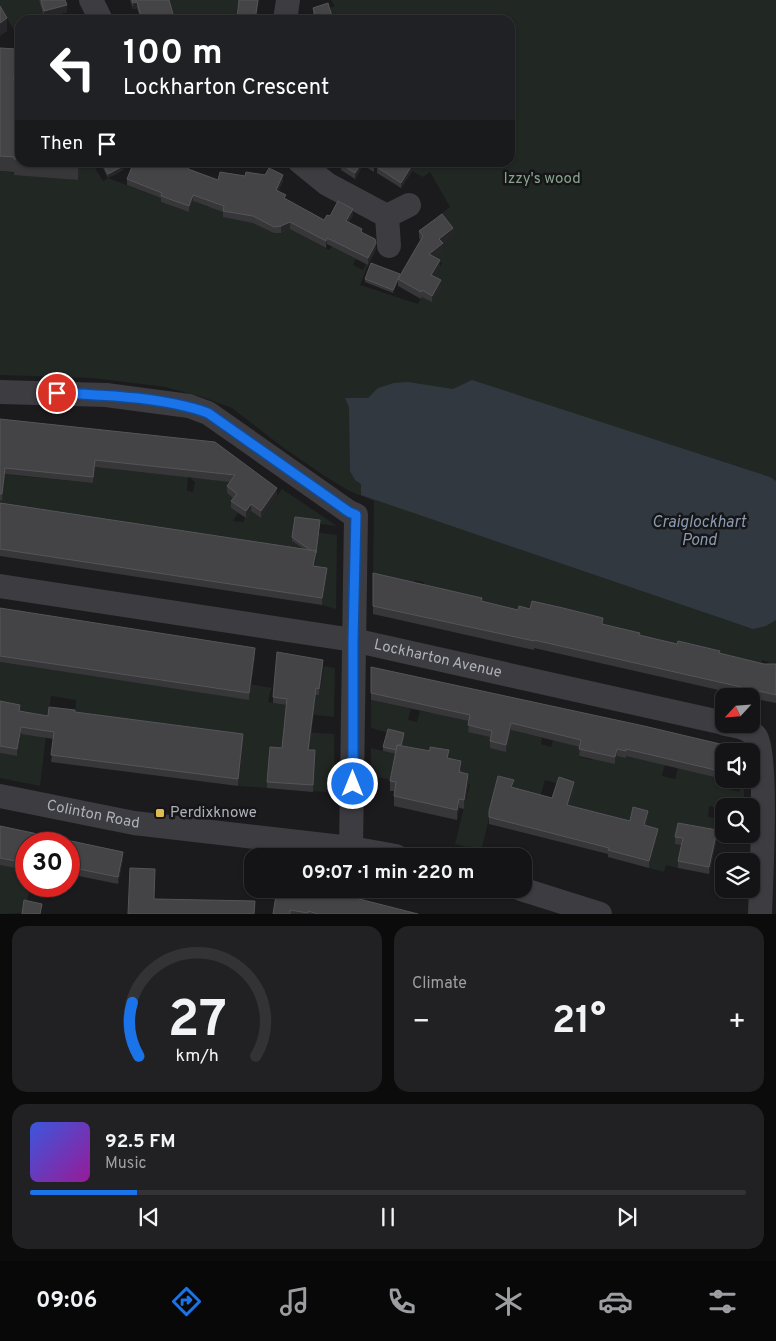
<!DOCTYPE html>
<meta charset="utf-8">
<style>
body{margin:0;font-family:Overpass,sans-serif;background:#212123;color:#f1f3f6;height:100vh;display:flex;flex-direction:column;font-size:19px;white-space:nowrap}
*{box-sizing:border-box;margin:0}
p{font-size:16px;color:#9d9ea1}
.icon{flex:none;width:28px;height:28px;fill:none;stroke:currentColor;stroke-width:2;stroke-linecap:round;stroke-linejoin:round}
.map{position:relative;height:914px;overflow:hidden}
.details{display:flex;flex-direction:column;gap:12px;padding:12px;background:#0b0b0c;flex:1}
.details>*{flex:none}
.hud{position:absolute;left:15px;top:15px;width:500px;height:152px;border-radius:15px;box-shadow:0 1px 4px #0004,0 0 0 1px #333335;background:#202124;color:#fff;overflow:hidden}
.needle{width:32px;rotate:244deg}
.controls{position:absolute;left:715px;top:688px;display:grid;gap:10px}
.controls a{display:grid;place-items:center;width:45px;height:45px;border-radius:10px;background:#141416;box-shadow:0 1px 4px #0004,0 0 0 1px #333335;font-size:25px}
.speed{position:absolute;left:15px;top:832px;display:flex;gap:10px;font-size:25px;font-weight:700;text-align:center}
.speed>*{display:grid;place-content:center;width:65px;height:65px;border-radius:50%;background:#141416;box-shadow:0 1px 4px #0004,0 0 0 1px #333335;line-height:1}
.speed .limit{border:8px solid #d22;background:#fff;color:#111}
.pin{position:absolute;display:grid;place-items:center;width:42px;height:42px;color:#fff;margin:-21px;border:2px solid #fff;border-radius:50%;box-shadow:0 1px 5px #0007}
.me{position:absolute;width:55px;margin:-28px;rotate:0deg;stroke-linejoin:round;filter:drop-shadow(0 0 4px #0008)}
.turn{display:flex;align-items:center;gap:18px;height:105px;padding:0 25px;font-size:22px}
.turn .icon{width:65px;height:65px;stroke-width:2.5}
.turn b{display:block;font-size:35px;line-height:42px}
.then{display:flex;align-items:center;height:48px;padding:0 25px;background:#0003;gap:10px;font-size:19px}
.big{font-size:38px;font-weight:700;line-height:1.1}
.details .tile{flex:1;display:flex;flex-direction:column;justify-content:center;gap:8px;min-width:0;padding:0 18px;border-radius:15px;background:#212123}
.details .dial{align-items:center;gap:0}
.dial svg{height:130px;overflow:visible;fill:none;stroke:#333335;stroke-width:7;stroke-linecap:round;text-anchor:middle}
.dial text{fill:#f1f3f6;stroke:none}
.song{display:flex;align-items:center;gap:15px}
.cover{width:60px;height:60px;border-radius:8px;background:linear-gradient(135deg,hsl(230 70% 55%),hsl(300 70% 35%))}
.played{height:5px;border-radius:2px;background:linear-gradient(90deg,#1a73e8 15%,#333335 15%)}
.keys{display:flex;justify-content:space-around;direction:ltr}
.heat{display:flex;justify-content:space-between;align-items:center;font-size:28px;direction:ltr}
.details .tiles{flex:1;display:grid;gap:12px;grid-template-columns:1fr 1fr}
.tile:last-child{grid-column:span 2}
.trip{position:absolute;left:244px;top:848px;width:288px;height:50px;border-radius:15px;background:#141416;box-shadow:0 1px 4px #0004,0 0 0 1px #333335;font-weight:700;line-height:50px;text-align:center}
.tabs{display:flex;height:80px;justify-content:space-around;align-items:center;background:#080809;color:#9d9ea1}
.tabs .icon{width:35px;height:35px}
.tabs .current{color:#1a73e8}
.tabs b{font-size:22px;color:#f1f3f6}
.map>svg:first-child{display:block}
.green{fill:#212723}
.water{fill:#32383f}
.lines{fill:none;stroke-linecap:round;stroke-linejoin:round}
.minor{stroke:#3c3c41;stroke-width:24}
.wall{fill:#37373a}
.shaded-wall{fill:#262628}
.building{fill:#444447;stroke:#555559}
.route-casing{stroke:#114b97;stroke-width:12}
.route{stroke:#1a73e8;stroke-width:9}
.poi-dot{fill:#debc51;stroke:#161618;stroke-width:2}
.labels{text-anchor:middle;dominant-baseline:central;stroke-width:5;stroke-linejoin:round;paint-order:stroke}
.park-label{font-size:15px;fill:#88a38c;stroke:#161618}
.street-label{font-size:15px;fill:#afb1ba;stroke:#161618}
.poi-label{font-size:15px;fill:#afb1ba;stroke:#161618;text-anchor:start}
.water-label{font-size:16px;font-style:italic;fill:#8a9bb1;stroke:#161618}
</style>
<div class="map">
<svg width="776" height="914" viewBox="0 0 776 914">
<rect width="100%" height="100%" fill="#1b1b1d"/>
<path class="green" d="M0,0H39L44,20H20V33L17,35L5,15L0,18Z
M157,0H240L237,20H165Z
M331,0H776V672L767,670L769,662L762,660L760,668L530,617L421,596L424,582L415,580L411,594L373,575L374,501L349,491L323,475L281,446L232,408L202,397L165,387L93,378L0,375V171L77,180L79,163H92L103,181L108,178L158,197L161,189V202L189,212L193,201L208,207L225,206L224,217L241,220L243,209L276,233L283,232L286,228L293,230L329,250L332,246L356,259L353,265L363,270L366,264L368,265L360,285L418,304L442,263L428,255L453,235L438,216L450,207L430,172L423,177L398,163L510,162V20H332L328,9L335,6Z
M212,449H224L222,472L228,476L238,502L232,508L238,513L233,521L243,522L250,510L261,518L282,489L337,526L320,524L294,529L337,535L336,609L322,605L326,575L314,568L316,558L0,525V500L1,501L0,474L93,483L95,467L188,477L187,491L193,492L195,482L191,479L192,478L209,479Z
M0,662L245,699L244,683L272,688L270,692L268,702L284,705L286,695L305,693L319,695L324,666L335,668L334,717L296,713L283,751L270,754L267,788L238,786L243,742L75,717L76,700L51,696L40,786L0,778V753L17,756L24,719L0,708Z
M438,689L470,722L494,727L490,748L506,751L511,730L542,738L541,744L551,747L553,740L581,747L579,757L592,760L594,750L615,764L617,756L626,757L632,731L665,765L662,776L675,779L678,768L731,781L729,789L739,792L742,779H744V806H724V809L709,806L708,817L719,819L717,838L683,846L678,868L666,865L664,872L649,868L658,836L644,832L648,818L630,828L565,811L559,784L545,780L539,801L498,782L481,851L455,844L470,784L459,782L398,781L371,776V748L400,755L399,736L371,728V700L411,709L408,720L417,722L420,711L432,713Z
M302,732L334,734L335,793L313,791L315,757L300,753Z
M0,861L26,866V886H30L25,913L0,914Z"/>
<path class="water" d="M472,380L770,477L776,481V620L766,626L753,629L361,495V484L355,480L350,471L349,407L345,398H368L378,388L394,383L408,382L453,389Z"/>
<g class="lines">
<g class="minor">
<path d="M91,0L101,20"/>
<path d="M285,20L288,0"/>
<path d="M300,162L327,184L387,216L389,246"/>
<path d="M387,216L409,205"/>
<path d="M0,392L106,395L189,406L208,413L349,512L356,515L351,848"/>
<path id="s1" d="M0,586L353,640L724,723"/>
<path d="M725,724C736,726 749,727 756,737C768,754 761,885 760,914"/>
<path id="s2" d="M0,796L134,823L351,848L396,856"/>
<path d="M521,889L600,914"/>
</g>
</g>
<path class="wall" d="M39,0H65L67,12L44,18Z
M130,0H169L174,20H141L137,8L133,9Z
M313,8L333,20H315L313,14Z
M0,48L16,64L15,80H20V162H79L78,180L14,175V172L0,171Z
M100,162H121L123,170L108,178Z
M342,162H374V172L363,165L355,179L341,170V164Z
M172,166L189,169L218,180L245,176L283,181L278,191L286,199L324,220L330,216L353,215L349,222L362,232L376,249L368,265L327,244L326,248L290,229L281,233H274L253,223L223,217V212L193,201L189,212L161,202V198L127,185V179Z
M377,167L412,171L401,188L377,173Z
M419,231L453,235L443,243V250L434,257L440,267L434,276L441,287L432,302L422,297L421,299L398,286V281L393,293L365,282V279L400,277L421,240L419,238Z
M0,419L215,442L277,495L261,518L251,511L246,518L231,508V501L233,498L227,493V486L230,482L95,467L93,483L5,474L2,501L0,500Z
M0,503L304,549L292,541V537L320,524L314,566L327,575L322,605L0,556Z
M373,573L518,610L603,625L640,636L764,664H776V703L751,698V696H745L534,648V650L373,614Z
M0,608L255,655L249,700L0,662Z
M323,666L319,695H316L309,750L315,757L313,792L267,788V782L282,748L286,705L273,703V697Z
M371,667L737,751H724V779H731V781L626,756V758L617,756L615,764L579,756L580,747L511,730L506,752L490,748V737L468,732L469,721L371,700Z
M0,701L20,711L48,716L75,712L243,741L238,786L51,762L54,739L21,734L17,756L0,753Z
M404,737L402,746L449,759L461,771V772L468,784L464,809L459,808L457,820L394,806V791H390V781L396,754L383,751V747Z
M514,786L513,788L552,798L574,788L569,806L630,821L648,818L646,826L658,835L649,868L608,857V854L489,824V811Z
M0,826L123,852V859L118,884L69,874V844H26V866L17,864L16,868L0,865Z
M675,837L717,838L709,874L678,868V861L682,845L675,844Z
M277,889L418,914H273Z"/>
<path class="shaded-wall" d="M258,0H259L256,20H255Z
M137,2V8L133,9V3Z
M67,5V12L44,18V11Z
M7,18V31L0,36V23Z
M16,49V64L14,95V80Z
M78,162H79L78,180Z
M362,162H363V165L355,179V173Z
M412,165V171L401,188V183Z
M123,166V170L108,178V174Z
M283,175V181L276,197V190Z
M193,195V201L189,212V206Z
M353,209V215L346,227V221Z
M290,222V229L281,233V226Z
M453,228V235L439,246V239Z
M327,238V244L326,248V241Z
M376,243V249L368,265V258Z
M443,243V250L429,261V254Z
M440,260V267L431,282V275Z
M400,274V278L398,279L393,293V290Z
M441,280V287L432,302V296Z
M5,468V474L2,501V494Z
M277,488V495L261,518V511Z
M251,504V511L246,518V511Z
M320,520L316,558L313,573V566Z
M327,568V575L322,605V598Z
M255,648V655L249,700V693Z
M323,660V666L319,695V689Z
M316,688V695L308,756V750Z
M511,723V730L506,752V745Z
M21,727V734L17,756V749Z
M243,734V741L238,786V779Z
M617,749V756L615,764V757Z
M468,774V784L464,809V800Z
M574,782V788L567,812V805Z
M459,799V808L457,820V810Z
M648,811V818L644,832V825Z
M658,829V835L649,868V861Z
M717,830V838L709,874V867Z
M123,852V859L118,884V877Z"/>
<path class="building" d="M41,0H65L67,5L44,11Z
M132,0H169L174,18L171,20H142L137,2L133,3Z
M239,0H258L255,20H228L229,18L237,19Z
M328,3L333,20H317L313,8Z
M0,6L7,18L0,23Z
M0,48L16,49L14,80H20V160L14,159V157L0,156Z
M53,162H78V164Z
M102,162H121L123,166L108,174Z
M134,162H162L172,166L173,162H178L189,167L188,169L218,180L220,172L245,176L246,172L265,175L269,168L283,175L276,190L286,195L284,198L324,220L327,215L330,216L338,201L353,209L346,221L362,229L361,232L375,239L376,243L368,258L327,238L326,241L290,222L281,226L274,227L253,216L223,211L224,206L193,195L189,206L161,196L162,193L127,179Z
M342,162H362L355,173L341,164Z
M369,162H374V166Z
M380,162H408L412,165L401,183L377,167Z
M442,214L453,228L439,239L443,243L429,254L440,260L431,275L441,280L432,296L422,290L421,292L398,279L423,236L419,231Z
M371,263L400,274L393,290L365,279Z
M0,419L215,442L277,488L261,511L251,504L246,511L231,501L237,494L227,486L235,475L95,460L93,477L5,468L2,494H0Z
M0,503L316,551L313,566L327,568L322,598L0,549Z
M295,517L320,520L316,553V551L310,550L292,537Z
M373,573L482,598L481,601L518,610L519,606L530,609L532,601L563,608L603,618L602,624L640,633L639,635L677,644L678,641L720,651L719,653L764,664H776V695L534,640V641L373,606Z
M0,608L255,648L249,693L0,656Z
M277,652L323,660L319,689L316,688L308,750H315L313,785L267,782L270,747L282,748L287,699L273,697Z
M371,667L644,726L737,748L736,751H724V772L626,749V751L617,749L615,757L579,749L581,740L511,723L506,745L490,741L492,731L468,725L470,715L371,693Z
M0,701L20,705L19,711L48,716L49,707L75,710V712L243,734L238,779L51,755L54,732L21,727L17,749L0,746Z
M388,729L404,733L401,745H397L396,750L383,747Z
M397,745L430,751V747L449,750L447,758L461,761L459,772L468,774L464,800L459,799L457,810L394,796L396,782L390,781Z
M498,776L514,780L511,787L552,798L559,777L574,782L567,805L630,821L633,807L648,811L644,825L658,829L649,861L608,850L609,848L489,817V811Z
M678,823L717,830L709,867L678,861L683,838L675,837Z
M0,826L123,852L118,877L69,867V844H26V859L17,857L16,861L0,858Z
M130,868L155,869L154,899L255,901L254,914H128Z
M277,889H320L418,914H318L308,911V913L290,910V914H273Z
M24,900L42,904L40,914H22Z"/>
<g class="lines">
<defs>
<path id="route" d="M57,393C104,395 164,397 208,413L349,512L356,515L353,640V784"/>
</defs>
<use href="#route" class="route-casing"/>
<use href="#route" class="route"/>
</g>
<rect class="poi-dot" x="155" y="808" width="10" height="10" rx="2.5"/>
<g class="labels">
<g class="park-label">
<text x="542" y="179">Izzy's wood</text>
</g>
<g class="street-label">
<text stroke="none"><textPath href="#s1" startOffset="444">Lockharton Avenue</textPath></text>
<text stroke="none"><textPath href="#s2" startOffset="95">Colinton Road</textPath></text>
</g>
<g class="poi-label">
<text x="170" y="813">Perdixknowe</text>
</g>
<g class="water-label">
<text x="699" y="523">Craiglockhart<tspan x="699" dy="18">Pond</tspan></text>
</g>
</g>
</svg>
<div class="controls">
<a><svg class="needle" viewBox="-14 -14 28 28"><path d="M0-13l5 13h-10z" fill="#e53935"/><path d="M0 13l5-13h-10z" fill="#9d9ea1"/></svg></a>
<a><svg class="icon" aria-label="sound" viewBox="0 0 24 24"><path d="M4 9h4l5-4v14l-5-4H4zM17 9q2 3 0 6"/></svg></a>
<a><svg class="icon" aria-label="search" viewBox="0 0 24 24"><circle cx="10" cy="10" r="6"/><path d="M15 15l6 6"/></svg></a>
<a><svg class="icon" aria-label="layers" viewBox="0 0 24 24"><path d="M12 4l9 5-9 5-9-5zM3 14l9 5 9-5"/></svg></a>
</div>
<div class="speed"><div class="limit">30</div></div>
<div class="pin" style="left:57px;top:393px;background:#d93025"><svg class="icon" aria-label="arrive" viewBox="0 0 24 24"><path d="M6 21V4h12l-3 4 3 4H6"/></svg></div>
<svg class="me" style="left:353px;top:784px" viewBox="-20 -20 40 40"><circle r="17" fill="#1a73e8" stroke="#fff" stroke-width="3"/><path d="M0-11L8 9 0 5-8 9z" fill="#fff"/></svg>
<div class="trip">09:07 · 1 min · 220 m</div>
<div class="hud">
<div class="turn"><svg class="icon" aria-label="left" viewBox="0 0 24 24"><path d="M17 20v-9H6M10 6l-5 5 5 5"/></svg><div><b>100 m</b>Lockharton Crescent</div></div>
<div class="then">Then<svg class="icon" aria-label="arrive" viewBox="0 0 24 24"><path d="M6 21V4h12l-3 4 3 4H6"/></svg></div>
</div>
</div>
<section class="details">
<div class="tiles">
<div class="tile dial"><svg viewBox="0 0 100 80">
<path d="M14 69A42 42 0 1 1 86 69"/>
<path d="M14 69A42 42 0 0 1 10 36" stroke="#1a73e8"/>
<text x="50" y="56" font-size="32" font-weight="700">27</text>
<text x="50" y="72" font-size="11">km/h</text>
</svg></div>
<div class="tile"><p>Climate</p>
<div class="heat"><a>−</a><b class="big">21°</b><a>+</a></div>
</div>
<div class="tile">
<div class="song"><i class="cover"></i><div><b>92.5 FM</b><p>Music</p></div></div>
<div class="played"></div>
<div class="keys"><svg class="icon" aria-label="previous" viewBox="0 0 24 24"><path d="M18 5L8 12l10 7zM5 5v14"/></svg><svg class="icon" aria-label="pause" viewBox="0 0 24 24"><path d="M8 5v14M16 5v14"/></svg><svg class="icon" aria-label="next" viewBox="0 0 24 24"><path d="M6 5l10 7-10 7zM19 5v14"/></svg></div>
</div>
</div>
</section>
<nav class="tabs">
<b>09:06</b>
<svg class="icon current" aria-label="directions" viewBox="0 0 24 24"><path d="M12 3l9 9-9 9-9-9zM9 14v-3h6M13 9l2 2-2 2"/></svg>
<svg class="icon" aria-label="music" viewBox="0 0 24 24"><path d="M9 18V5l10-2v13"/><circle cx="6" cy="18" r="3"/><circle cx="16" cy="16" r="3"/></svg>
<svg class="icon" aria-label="phone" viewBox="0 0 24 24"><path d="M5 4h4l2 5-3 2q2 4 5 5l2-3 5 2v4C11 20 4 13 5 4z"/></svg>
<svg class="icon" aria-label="climate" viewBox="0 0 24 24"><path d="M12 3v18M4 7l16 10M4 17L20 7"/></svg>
<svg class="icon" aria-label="car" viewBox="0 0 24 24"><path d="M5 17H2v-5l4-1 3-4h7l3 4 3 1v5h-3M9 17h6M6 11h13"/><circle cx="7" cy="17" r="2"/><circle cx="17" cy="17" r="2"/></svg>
<svg class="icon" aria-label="filters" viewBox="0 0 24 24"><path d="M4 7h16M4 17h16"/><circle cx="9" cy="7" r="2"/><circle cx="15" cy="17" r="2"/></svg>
</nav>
